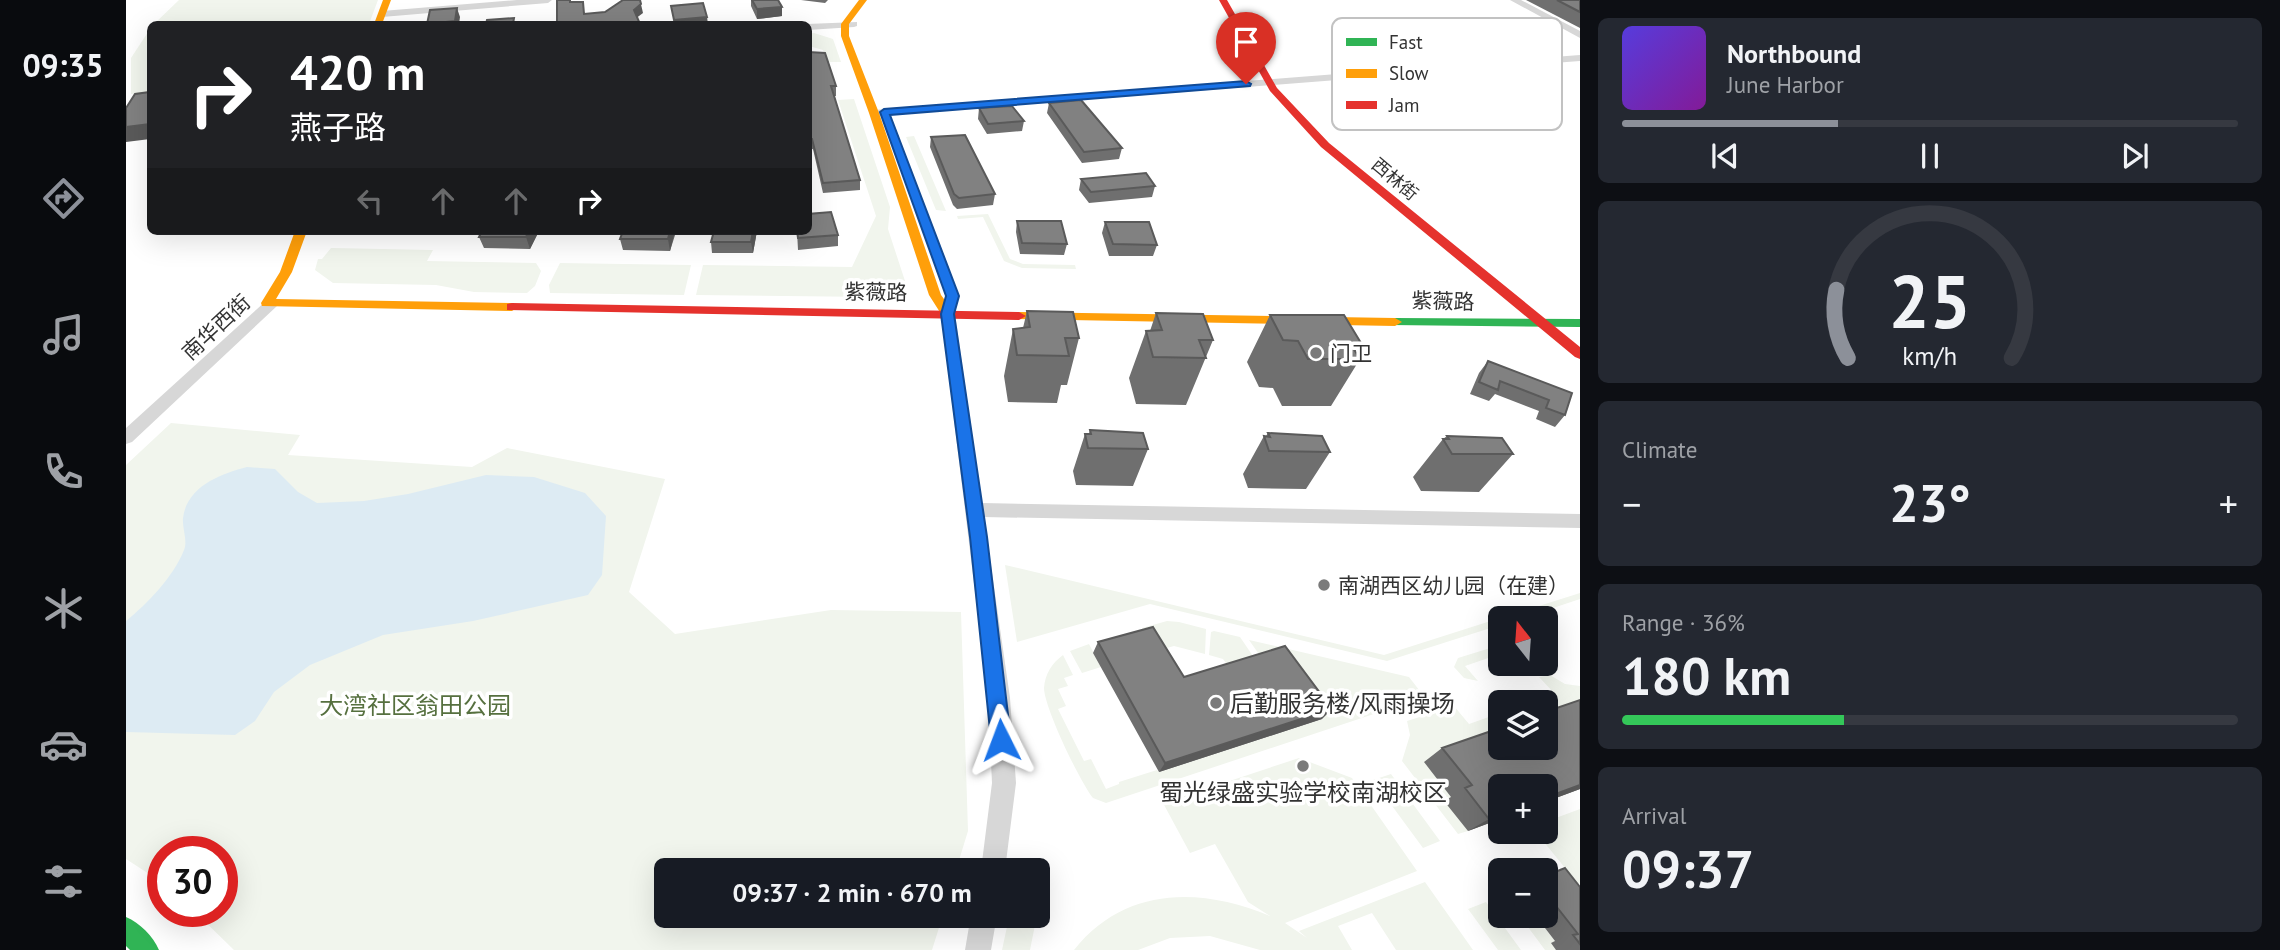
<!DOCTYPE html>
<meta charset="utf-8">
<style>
body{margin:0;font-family:"PT Sans","Noto Sans SC",sans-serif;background:#242831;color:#f1f3f6;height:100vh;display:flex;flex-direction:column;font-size:26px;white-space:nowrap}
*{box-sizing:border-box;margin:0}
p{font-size:23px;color:#9ea1a6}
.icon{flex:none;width:38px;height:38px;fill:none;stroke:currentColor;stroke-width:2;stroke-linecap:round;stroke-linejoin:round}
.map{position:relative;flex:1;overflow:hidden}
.details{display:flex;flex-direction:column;gap:18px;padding:18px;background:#0d0f14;width:700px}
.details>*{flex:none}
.hud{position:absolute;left:21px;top:21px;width:665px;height:214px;border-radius:10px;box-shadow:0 7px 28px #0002;background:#202124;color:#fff;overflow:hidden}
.needle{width:46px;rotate:343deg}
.buttons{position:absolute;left:1362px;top:606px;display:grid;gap:14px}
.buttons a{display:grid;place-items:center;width:70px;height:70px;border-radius:10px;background:#171b24;box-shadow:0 7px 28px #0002;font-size:35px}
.speed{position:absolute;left:21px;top:836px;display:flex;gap:14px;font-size:35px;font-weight:700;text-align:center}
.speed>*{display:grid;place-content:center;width:91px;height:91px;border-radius:50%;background:#171b24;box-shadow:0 7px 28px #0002;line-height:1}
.speed .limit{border:10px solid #d22;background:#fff;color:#111}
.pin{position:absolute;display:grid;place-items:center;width:60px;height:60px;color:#fff;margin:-72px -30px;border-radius:50% 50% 50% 0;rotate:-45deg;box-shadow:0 0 7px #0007}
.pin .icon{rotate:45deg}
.me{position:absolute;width:77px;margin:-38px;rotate:357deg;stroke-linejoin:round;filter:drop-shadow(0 0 5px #0008)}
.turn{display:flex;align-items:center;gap:24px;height:147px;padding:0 28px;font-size:32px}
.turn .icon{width:91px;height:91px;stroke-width:2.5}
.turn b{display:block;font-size:49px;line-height:60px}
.lanes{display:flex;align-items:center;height:66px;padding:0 28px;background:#0003;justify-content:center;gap:35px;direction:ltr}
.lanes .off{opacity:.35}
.big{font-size:52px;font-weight:600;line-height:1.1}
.details .card{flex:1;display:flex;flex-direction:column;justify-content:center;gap:10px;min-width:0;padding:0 24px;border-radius:10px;background:#242831}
.details .dial{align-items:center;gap:0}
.dial svg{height:182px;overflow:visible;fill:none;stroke:#363941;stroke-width:7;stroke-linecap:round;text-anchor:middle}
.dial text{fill:#f1f3f6;stroke:none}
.song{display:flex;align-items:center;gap:21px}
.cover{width:84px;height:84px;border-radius:10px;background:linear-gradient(135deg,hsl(250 70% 55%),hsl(290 70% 35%))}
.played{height:7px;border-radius:4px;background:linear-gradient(90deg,#8c9099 35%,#363941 35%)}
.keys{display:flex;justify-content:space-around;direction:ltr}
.heat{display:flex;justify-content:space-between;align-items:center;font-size:38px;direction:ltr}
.charge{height:10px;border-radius:5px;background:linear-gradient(90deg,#34c759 36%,#363941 0)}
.trip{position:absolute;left:528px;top:858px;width:396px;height:70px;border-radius:10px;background:#171b24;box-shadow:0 7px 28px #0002;font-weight:600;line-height:70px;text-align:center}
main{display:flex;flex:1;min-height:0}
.tabs{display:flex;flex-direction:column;width:126px;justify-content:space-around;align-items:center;background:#090b0e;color:#9ea1a6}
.tabs .icon{width:49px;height:49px}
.tabs .selected{color:#8c9099}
.tabs b{font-size:32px;color:#f1f3f6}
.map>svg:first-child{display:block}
.green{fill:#f1f5ed}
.water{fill:#ddebf3}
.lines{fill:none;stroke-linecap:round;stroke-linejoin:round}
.street{fill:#d7d7d7;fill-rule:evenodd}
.fast{fill:#30b455;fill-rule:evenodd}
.slow{fill:#ff9f0a;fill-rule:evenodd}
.jam{fill:#e5322d;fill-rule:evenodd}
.wall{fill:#6f6f6f}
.shaded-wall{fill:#5a5a5a}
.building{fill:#818181;stroke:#5a5a5a;stroke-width:2}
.route{fill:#1a73e8;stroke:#114b97;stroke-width:2}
.poi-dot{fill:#7a7a7a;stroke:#fff;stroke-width:2.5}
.labels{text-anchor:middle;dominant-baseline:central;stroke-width:7;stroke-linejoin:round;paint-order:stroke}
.far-street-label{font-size:18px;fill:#333;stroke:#fff}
.street-label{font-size:21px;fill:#333;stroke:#fff}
.poi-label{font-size:21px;fill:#333;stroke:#fff;text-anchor:start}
.near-poi-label{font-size:24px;fill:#333;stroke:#fff;text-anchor:start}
.near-park-label{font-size:24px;fill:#56703f;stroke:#fff}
.key{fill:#fff;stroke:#c2c2c2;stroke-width:2}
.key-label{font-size:19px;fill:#333}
</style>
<main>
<nav class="tabs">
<b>09:35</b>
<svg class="icon selected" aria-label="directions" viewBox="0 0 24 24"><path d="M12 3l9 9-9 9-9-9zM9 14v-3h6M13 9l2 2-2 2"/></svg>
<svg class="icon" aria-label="music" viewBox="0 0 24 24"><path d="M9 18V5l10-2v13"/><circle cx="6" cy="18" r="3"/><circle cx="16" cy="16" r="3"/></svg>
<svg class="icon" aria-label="phone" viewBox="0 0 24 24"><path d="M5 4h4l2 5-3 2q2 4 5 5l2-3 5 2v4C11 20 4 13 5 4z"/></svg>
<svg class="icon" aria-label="climate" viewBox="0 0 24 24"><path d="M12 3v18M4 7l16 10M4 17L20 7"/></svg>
<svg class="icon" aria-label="car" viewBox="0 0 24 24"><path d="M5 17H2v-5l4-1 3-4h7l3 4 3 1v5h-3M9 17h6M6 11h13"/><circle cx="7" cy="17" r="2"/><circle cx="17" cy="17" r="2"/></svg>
<svg class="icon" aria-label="filters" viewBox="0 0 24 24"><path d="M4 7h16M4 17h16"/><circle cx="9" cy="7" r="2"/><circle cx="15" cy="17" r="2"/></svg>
</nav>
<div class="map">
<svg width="1454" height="950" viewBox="0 0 1454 950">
<rect width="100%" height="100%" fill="#fff"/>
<path class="green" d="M53,0H252L243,24H28Z
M24,29V92L5,94V58Z
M688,33L707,39L715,62H701L697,50L683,46L682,34Z
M728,99L764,207L762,229L779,281L747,297L570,295L577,265L726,267L750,216L712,100Z
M788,136L820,211L810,210L780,137Z
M862,214L884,259L897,264L949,265L950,269L896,268L878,261L857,217L832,219L831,216Z
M205,248L307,250L301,261L410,263L415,271L409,286L401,293L348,292L310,285L207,283L189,270L192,259H196Z
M434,263L565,265L558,295L424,293L423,285Z
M45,423L174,435L162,455L346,467L381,448L539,479L503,592L549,634L705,610L835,612L842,831L830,870H541V915H817L806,950H108L69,912H96V852H37V883L0,859V465Z
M879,565L1258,655L1374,618V625L1261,661L1024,604L891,642Z
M1454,593V599L1397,618H1375Z
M1041,621L1053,622L1080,629L1079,654L1048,646L1030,651L1016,628Z
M1088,631L1114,637L1131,662L1105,670L1097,659L1083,655L1085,632Z
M1123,640L1283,677L1297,695L1296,698L980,803L967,798C954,782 918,707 918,688C919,674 926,663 937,655L947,675L938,678L942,686L932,689L940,706L932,709L958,761L965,759L980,789L993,784V782L1031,770L1033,772L1196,719L1137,660Z
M963,644L975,667L956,673L944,651Z
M1374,645V654L1339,666L1352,681L1338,678L1328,667L1332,658Z
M1424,675L1439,684L1454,686V723L1419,719V702H1405L1428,693L1413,677Z
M1328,706L1343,724L1374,713V735L1326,798L1342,831L1332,834L1276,761L1284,735L1281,721Z
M1173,758L1226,778L1291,871L1159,923L1181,938L1173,931L1299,882L1347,950H1270L1246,913L1212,926L1226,950H1134L1084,936L1044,938L1012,950H948C999,886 1075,887 1144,916L1122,902L1089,844L1064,853L1037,803Z
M1265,774L1314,841L1297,848L1247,780Z
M1454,809V883L1452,884L1409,831H1419V822Z
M1360,902L1395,950H1372L1342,909Z
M893,915H911L904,950H876L882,922Z
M1393,915H1409L1429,941L1430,950H1419Z"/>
<path class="water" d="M121,467L149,469L172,492L191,503L238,501L282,494L360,475L408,477L459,493L480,516L476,575L462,595L347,621L257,635L184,665L148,692L129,721L109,735L0,732V621C21,604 48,576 58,550C62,541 56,528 57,518C61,486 95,474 121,467Z"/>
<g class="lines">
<path class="street" d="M391,0H426L422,3L256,17L252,14L256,11Z
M1384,0H1395L1454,31V38Z
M731,22V26L728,27L682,30L681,24Z
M1454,55V61L748,116L743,113L748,110Z
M146,299L151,300V306L6,442L0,444V428L141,300Z
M822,309L829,314L856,503L1454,514V528L858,517L884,698L890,783L879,870H855L866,783L862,698L815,314Z
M845,915H871L865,950H839Z"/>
<path class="fast" d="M1269,318L1454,319V327L1264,325L1262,322Z
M0,917C14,923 27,936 33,950H4L0,946Z"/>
<path class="slow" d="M257,0H265L256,24H248Z
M733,0H741L723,24V36L753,113L815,295L829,314L827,317H817L803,295L743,113L715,36V24Z
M169,231H181L166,272L150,299L386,303L392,307L386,311L136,306L135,303L154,272Z
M893,312L1269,318L1276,322L1269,326L888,319V313Z"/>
<path class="jam" d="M1093,0H1101L1151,88L1203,143L1454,347V359L1449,357L1195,147L1144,91Z
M386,303L893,312L900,316L893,320L381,310V304Z"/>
</g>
<path class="wall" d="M625,0H652L656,7V16L631,19L625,6Z
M675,0H702L699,3Z
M1400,0H1454V28Z
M682,52L710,86V96H708L734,180V190L697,193L687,149L682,150Z
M923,103L996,148L993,159L956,163L921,113Z
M853,108L898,121L896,131L861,134L852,119Z
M805,137L869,194L867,205L831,209L827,205L804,147Z
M955,179L1029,186L1026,197L963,203L953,190Z
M891,221L941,244L938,255L894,254L890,232Z
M979,222L1031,245L1027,256H983L976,233Z
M356,231H413L404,249L358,248L353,237Z
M588,231H631L627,253H586L585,242Z
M671,231L712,235V246L672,250Z
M550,232L544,251L497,250L494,239Z
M901,311L953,338L941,385H935L931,403L882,402L878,376L887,329L897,328Z
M1030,313L1087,340L1060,405L1010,404L1003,378L1020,331H1024Z
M1144,315L1235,343L1229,352L1234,359L1205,406H1156L1147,388L1133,387L1121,362Z
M1362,361L1446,393L1439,415L1429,427L1410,419L1413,411L1369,394L1363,401L1344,394L1353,373Z
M964,430L1022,449L1007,486L950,485L947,471L959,434H963Z
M1142,433L1204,452L1180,489L1122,488L1117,474L1138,436H1140Z
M1321,436L1387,454L1353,492L1295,491L1287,477L1317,439Z
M972,642L1058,677L1196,719L1033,772L967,653Z
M1454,700V789L1419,802V786L1374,819L1342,831L1318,801L1325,797L1298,762L1316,748Z
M1419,876L1454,887V950H1430L1425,943L1429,941L1409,915H1419Z"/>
<path class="shaded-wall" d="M514,0L517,13L509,19L508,10Z
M656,7V16L631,19V9Z
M331,8L334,17L333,24H301Z
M581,17L582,24H548V20Z
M24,124V139L0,142V127Z
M403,231H413L404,249L400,237Z
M544,231H549L544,251L542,239Z
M627,231H631L627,253L625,242Z
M1206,709L1196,719L1033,772L1039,763Z
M1454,785V789L1419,802V798Z
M1374,815V819L1342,831L1363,819Z"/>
<path class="building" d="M431,0H444V2H457L458,14L479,12L497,0H514L515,4L508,10L514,24H431Z
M626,0H652L656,7L631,9Z
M1431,0H1454V12Z
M577,3L581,17L548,20L545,6Z
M331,8L329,21L301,24L304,10Z
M388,18L387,24H360L361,20Z
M682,52L699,53L710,86H705L734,180L697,183L686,139H682Z
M24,92V124L0,127V108L9,94Z
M955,100L996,148L958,152L923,103Z
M886,106L898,121L862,124L853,108Z
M839,135L869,194L833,198L828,194L805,137Z
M1020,173L1029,186L965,192L955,179Z
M705,212L712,235L672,238L671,231H682V214Z
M891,221H935L941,244L896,243Z
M979,222H1023L1031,245L987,244Z
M356,231H403L400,237H353Z
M497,231H544L542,239H494Z
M588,231H627L625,242H585Z
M901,311L947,312L953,338H939L943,356L891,355L887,329L904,327Z
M1030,313L1077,314L1087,340H1073L1080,358L1027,357L1020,331L1036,330Z
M1144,315H1218L1235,343H1224L1234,359H1182L1172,341L1157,340Z
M1362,361L1446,393L1439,415L1420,408L1423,400L1374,381L1372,390L1353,382Z
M964,430L1017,433L1022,449L962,448L959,434H965Z
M1142,433L1196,436L1204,452L1143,451L1138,436L1144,437Z
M1321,436L1376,438L1387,454H1326L1317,439H1323Z
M1027,627L1058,677L1159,646L1206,709L1039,763L972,642Z
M1454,700V785L1419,798V786H1374V815L1363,819L1339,788L1346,785L1316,748L1374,728V747H1419V712Z
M1439,868L1454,887V944L1447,935L1452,934L1419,892V876Z"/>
<path class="route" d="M1120,81L1125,84L1124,86L764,115L833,296L828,314L861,537L885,740L882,747L875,750L868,747L865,740L844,537L815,314L820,296L754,112L758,109Z"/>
<g class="poi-dot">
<circle cx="1190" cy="353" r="7"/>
<circle cx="1198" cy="585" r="7"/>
<circle cx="1090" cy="703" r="7"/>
<circle cx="1177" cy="766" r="7"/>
</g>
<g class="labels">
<g class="far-street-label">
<text transform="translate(1269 179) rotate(40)">西林街</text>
</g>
<g class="street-label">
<text transform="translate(750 292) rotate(1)">紫薇路</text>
<text transform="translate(1317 301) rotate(2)">紫薇路</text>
<text transform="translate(90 327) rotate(-43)">南华西街</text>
</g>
<g class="poi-label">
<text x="1204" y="353">门卫</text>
<text x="1212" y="585">南湖西区幼儿园（在建）</text>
</g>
<g class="near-poi-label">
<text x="1104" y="703">后勤服务楼/风雨操场</text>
<text x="1177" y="792" text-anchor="middle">蜀光绿盛实验学校南湖校区</text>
</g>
<g class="near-park-label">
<text x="289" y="705">大湾社区翁田公园</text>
</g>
</g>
<rect x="1206" y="18" width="230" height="112" rx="10" class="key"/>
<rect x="1220" y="38" width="31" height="8" fill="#30b455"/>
<rect x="1220" y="69" width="31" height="9" fill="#ff9f0a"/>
<rect x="1220" y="101" width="31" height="8" fill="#e5322d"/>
<g class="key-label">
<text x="1263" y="49">Fast</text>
<text x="1263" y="80">Slow</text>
<text x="1263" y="112">Jam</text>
</g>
</svg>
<div class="buttons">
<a><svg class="needle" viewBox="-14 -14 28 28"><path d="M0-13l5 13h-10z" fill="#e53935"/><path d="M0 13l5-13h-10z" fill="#9ea1a6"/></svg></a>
<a><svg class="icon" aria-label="layers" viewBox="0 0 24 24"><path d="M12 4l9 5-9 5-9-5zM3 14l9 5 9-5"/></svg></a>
<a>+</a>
<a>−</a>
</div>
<div class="speed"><div class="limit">30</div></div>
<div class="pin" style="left:1120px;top:84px;background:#d93025"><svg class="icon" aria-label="arrive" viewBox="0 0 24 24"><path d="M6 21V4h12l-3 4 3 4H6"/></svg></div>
<svg class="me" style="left:875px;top:740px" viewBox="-20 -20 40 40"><path d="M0-17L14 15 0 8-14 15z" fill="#1a73e8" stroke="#fff" stroke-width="4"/></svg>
<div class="trip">09:37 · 2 min · 670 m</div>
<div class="hud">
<div class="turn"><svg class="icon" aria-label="right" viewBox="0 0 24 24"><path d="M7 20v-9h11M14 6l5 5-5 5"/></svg><div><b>420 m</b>燕子路</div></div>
<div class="lanes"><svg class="icon off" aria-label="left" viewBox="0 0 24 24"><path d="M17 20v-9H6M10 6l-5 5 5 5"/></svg><svg class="icon off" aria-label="ahead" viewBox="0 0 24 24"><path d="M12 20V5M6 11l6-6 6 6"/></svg><svg class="icon off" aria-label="ahead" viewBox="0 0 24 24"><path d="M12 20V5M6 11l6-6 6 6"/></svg><svg class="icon" aria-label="right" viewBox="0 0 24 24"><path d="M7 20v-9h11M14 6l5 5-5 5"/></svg></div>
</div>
</div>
<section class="details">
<div class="card">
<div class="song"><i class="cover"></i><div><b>Northbound</b><p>June Harbor</p></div></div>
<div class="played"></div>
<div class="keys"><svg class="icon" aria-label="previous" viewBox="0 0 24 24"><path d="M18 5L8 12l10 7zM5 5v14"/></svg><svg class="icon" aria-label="pause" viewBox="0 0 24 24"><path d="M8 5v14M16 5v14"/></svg><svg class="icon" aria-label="next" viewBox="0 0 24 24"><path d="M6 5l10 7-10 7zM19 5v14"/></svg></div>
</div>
<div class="card dial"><svg viewBox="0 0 100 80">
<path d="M14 69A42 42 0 1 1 86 69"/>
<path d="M14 69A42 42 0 0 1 9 39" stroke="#8c9099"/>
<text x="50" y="56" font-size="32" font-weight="700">25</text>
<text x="50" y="72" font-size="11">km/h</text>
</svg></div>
<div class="card"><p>Climate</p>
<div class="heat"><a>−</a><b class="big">23°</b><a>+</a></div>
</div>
<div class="card"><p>Range · 36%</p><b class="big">180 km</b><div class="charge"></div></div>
<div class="card"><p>Arrival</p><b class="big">09:37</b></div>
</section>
</main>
